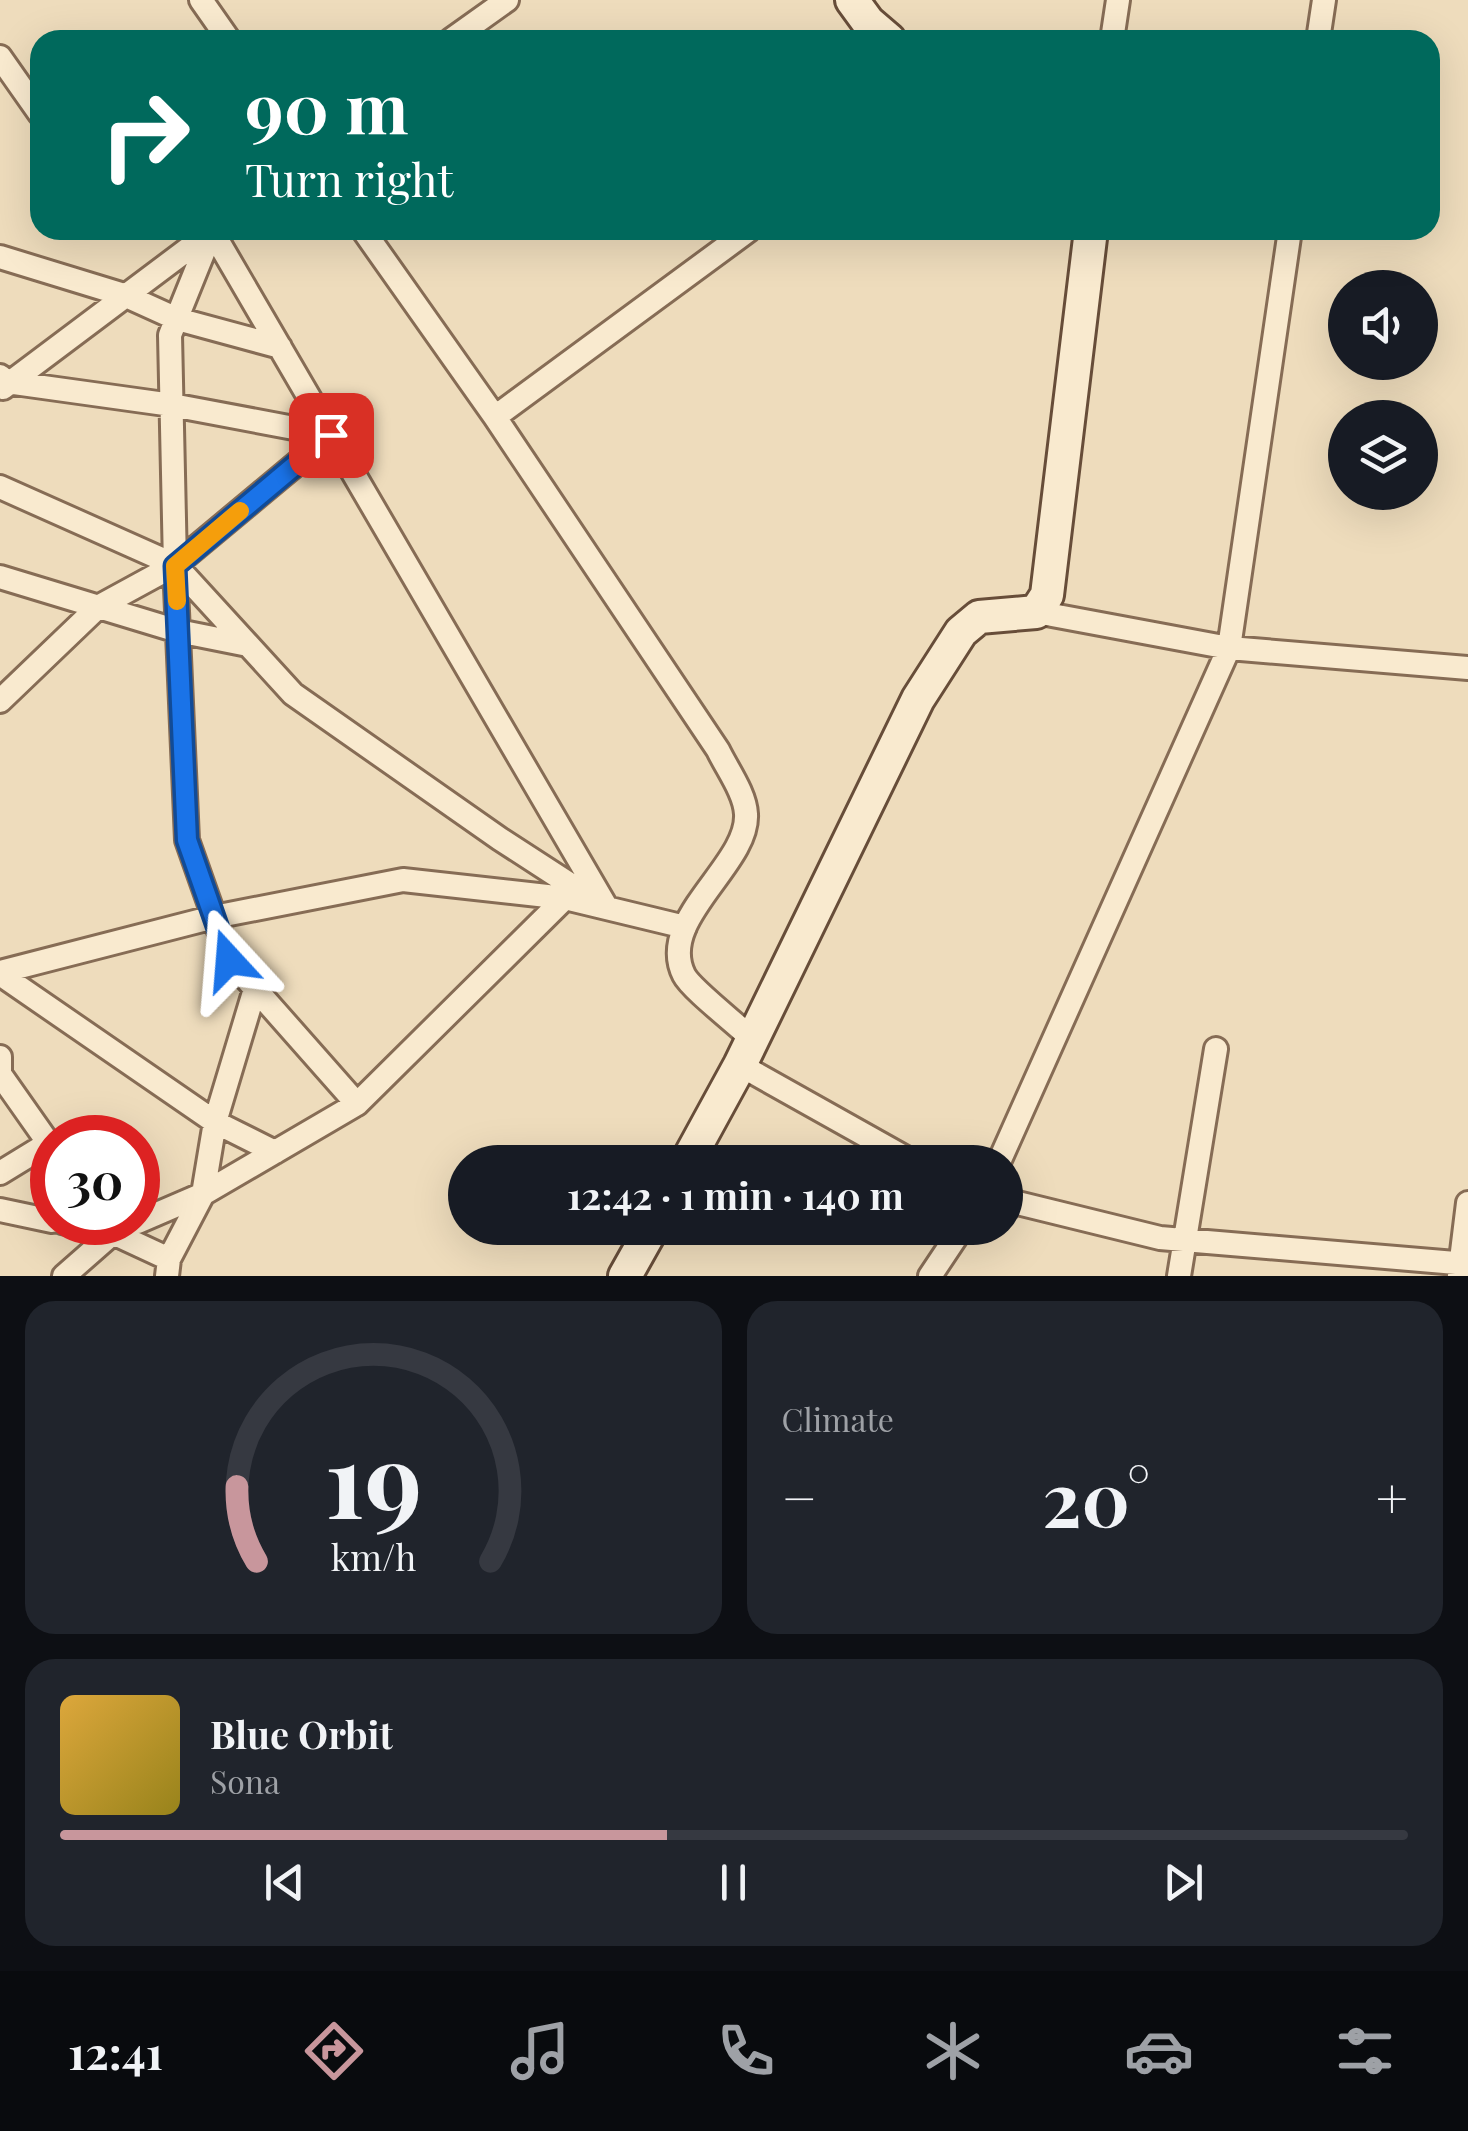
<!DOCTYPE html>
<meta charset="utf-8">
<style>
body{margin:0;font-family:"Playfair Display",serif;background:#20242c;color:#f1f3f6;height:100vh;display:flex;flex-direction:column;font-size:38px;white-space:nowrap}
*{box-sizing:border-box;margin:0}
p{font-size:32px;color:#9ea1a6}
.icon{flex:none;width:55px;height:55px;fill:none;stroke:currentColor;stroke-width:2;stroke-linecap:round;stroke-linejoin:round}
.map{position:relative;height:1276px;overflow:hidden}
.sheet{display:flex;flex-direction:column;gap:25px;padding:25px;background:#0d0f14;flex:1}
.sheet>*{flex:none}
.top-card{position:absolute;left:30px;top:30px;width:1410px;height:210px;border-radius:30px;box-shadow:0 10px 40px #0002;background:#00695c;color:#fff;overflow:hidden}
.buttons{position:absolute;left:1328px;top:270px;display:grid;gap:20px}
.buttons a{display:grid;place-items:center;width:110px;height:110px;border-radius:50%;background:#171b24;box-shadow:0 10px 40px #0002;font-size:50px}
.speed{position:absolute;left:30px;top:1115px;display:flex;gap:20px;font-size:50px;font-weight:700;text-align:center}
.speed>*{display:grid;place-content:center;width:130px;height:130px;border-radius:50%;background:#171b24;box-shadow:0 10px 40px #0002;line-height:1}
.speed .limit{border:15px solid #d22;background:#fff;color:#111}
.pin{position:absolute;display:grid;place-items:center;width:85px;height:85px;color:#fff;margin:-42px;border-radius:20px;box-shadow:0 5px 15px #0006}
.me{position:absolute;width:110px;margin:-55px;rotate:341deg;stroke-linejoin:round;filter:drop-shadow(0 0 8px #0008)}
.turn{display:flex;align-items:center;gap:35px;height:210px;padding:0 50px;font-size:45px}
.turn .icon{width:130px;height:130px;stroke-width:2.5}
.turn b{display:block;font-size:70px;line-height:85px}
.big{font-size:75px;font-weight:700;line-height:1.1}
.sheet .card{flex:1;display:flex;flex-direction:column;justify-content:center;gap:15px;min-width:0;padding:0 35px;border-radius:30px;background:#20242c}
.sheet .dial{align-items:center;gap:0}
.dial svg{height:260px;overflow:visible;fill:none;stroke:#363941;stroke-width:7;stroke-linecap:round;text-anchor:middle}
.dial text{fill:#f1f3f6;stroke:none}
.song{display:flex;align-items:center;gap:30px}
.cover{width:120px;height:120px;border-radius:15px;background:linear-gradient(135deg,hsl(40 70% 55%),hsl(50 70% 35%))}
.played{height:10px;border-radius:5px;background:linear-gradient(90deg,#c8969c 45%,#363941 45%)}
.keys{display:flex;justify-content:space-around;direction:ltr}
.heat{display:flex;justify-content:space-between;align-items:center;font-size:55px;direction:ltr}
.sheet .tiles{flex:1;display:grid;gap:25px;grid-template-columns:1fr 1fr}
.card:last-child{grid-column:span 2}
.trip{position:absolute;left:448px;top:1145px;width:575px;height:100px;border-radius:50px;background:#171b24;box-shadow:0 10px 40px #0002;font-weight:700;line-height:100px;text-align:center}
.menu{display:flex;height:160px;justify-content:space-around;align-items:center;background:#090b0e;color:#9ea1a6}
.menu .icon{width:70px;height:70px}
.menu .current{color:#c8969c}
.menu b{font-size:45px;color:#f1f3f6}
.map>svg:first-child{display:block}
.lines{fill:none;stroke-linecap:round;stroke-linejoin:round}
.street-casing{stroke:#866c55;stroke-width:28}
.secondary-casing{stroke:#674d39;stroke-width:38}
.street{stroke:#f9eacf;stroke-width:22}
.secondary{stroke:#f9eacf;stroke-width:32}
.route-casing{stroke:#114b97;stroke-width:25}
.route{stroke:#1a73e8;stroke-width:18}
.slow{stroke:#f59e0b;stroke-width:18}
</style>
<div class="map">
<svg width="1468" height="1276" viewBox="0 0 1468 1276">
<rect width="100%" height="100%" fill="#eedcbc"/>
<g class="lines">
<defs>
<path id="street" d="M201,0L229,40
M451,40L507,0
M1112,40L1118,0
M1318,40L1324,0
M0,57L40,114
M363,230L495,417L718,750C727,769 745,793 746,814C749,865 656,919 684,975C691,989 738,1025 752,1039
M212,231L170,335L175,565L187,840L229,959L357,1104L565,898L685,927
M212,231L607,908
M0,257L124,295L177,319L280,347
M0,376L7,382L172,405L331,435
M3,388L212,231
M495,417L749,230
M0,487L175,565L293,694L500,839L591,898
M0,577L178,631L248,645
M1036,612L1229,648L1468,668
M0,701L98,607L175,565L331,435
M0,972L214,917L403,880L565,898
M0,974L215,1122L275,1152
M0,1057V1074L52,1148
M740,1065L913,1162
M999,1162L1229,648L1290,230
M0,1173L49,1143
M1005,1200L1160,1238L1468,1264
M0,1210L52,1221
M62,1222L113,1233
M138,1222L203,1194L215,1122L255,989
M107,1225L113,1233L169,1259
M64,1276L113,1233L136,1222
M167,1276L169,1259L203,1194L357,1104
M930,1276L962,1228
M1179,1276L1216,1049
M1459,1276L1468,1203"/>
<path id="secondary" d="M852,0L868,22L889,40
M687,1162L740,1065L918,699L961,632L979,617L1036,612L1047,595L1091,230
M625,1276L652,1228"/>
</defs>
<use href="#street" class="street-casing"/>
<use href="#secondary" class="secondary-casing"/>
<use href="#street" class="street"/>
<use href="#secondary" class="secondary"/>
</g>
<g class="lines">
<defs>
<path id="route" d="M229,960L187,840L175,566L331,435"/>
</defs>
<use href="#route" class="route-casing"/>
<use href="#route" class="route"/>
<path class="slow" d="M177,601L175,566L240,511"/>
</g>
</svg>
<div class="buttons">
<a><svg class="icon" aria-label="sound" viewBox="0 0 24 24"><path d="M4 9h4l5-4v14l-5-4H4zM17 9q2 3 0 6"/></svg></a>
<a><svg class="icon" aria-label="layers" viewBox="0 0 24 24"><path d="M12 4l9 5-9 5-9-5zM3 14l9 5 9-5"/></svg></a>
</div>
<div class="speed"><div class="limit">30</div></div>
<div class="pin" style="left:331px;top:435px;background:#d93025"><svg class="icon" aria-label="arrive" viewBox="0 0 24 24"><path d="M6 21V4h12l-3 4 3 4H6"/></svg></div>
<svg class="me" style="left:229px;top:960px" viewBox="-20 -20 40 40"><path d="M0-17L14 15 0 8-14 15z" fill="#1a73e8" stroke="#fff" stroke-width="4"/></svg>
<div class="trip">12:42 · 1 min · 140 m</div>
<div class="top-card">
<div class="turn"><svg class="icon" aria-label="right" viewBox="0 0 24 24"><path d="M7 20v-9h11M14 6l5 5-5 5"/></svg><div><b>90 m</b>Turn right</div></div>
</div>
</div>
<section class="sheet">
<div class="tiles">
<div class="card dial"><svg viewBox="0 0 100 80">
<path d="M14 69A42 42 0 1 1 86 69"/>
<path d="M14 69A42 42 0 0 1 8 46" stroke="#c8969c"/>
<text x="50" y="56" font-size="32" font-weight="700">19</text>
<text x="50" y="72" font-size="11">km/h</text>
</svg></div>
<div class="card"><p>Climate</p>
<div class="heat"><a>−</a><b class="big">20°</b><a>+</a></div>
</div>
<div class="card">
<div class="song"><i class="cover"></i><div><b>Blue Orbit</b><p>Sona</p></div></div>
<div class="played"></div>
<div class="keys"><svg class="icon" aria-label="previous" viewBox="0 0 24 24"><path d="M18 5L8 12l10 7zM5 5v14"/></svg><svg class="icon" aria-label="pause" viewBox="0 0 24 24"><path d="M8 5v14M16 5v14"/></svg><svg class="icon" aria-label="next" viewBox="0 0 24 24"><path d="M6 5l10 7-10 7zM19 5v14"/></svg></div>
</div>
</div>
</section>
<nav class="menu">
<b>12:41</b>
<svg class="icon current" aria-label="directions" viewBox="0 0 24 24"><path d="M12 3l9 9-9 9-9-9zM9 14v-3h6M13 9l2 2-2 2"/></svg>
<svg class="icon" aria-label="music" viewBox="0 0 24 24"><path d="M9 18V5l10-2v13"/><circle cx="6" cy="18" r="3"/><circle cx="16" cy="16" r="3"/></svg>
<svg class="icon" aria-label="phone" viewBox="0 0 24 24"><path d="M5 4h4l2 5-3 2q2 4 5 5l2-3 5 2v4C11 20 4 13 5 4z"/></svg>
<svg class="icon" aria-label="climate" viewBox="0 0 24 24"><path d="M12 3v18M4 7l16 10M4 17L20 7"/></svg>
<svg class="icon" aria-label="car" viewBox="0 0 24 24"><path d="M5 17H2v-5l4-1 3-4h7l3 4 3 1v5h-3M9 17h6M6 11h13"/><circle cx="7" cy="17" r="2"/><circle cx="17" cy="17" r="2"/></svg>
<svg class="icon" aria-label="filters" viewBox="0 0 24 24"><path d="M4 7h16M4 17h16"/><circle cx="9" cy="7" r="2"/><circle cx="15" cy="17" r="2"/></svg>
</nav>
